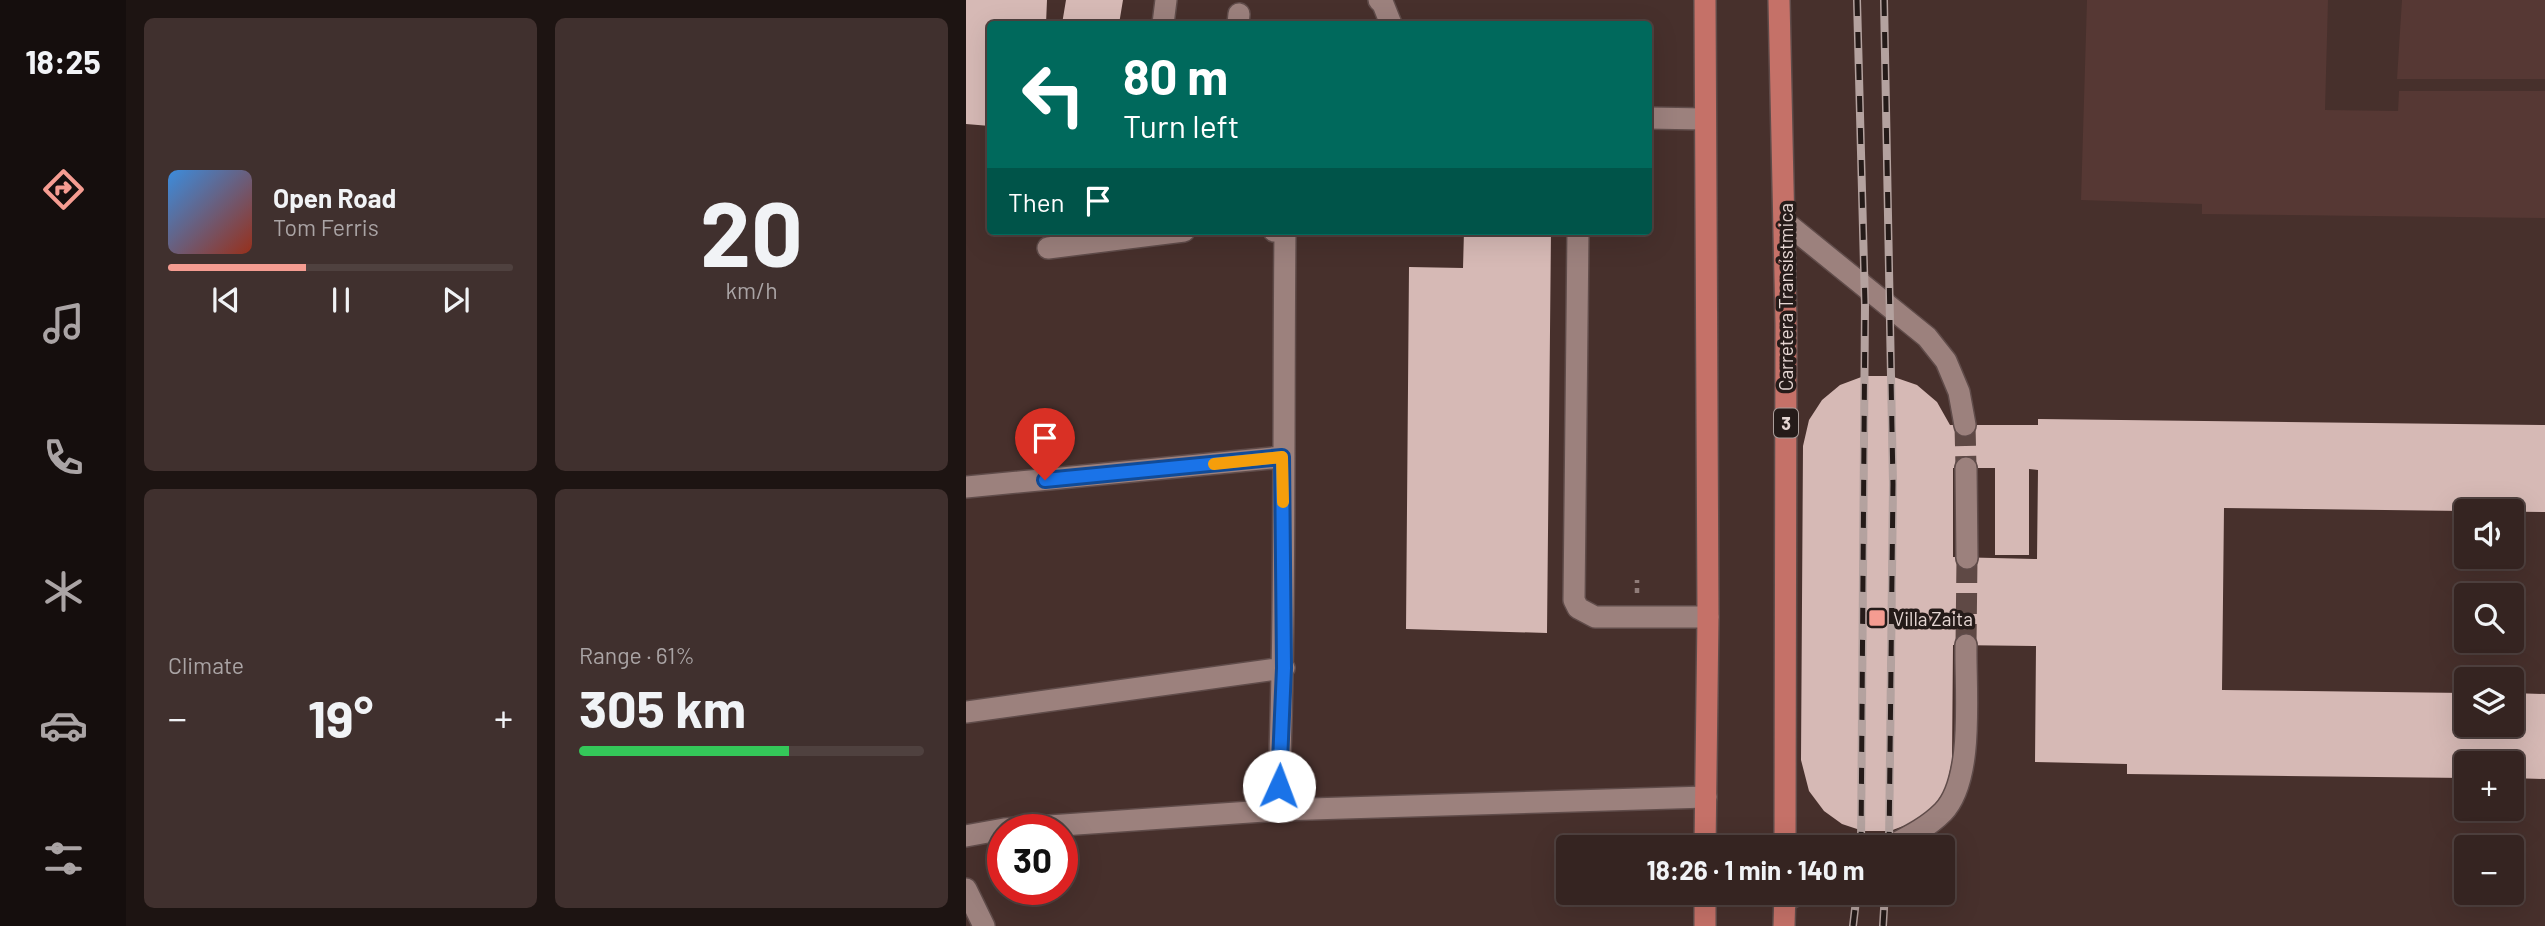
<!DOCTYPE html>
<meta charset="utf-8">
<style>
body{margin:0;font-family:Barlow,sans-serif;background:#40302e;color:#f1f3f6;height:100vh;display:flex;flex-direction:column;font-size:26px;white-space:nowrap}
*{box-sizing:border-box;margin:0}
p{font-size:23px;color:#aaa4a5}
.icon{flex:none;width:38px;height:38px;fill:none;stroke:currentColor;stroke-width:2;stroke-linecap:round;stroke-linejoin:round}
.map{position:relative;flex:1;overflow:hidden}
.panel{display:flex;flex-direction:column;gap:18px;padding:18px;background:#1d1412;width:840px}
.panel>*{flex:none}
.hud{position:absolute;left:21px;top:21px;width:665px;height:214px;border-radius:7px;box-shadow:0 7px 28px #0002,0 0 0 2px #4f413f;background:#00695c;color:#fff;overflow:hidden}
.tools{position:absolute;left:1488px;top:499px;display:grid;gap:14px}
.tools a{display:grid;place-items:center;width:70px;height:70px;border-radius:7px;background:#352421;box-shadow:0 7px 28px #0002,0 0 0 2px #4f413f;font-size:35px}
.speed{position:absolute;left:21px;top:814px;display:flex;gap:14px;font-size:35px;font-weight:700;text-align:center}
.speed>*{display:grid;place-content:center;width:91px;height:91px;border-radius:50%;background:#352421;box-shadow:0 7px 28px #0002,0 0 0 2px #4f413f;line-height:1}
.speed .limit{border:10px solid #d22;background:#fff;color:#111}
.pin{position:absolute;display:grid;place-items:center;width:60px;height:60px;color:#fff;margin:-72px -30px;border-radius:50% 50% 50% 0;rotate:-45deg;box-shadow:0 0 7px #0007}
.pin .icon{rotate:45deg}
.me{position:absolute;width:77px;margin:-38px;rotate:2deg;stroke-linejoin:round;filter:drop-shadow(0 0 5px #0008)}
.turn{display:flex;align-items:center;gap:24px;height:147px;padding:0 21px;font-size:32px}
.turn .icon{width:91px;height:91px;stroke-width:2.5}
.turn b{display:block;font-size:49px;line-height:60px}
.then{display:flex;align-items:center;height:66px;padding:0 21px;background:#0003;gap:14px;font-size:26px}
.big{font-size:52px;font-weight:700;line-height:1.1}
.panel .card{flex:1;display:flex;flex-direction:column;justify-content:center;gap:10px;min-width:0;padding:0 24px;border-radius:10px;background:#40302e}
.panel .dial{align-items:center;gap:0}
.dial b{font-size:91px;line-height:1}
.song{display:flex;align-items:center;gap:21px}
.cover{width:84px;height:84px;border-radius:10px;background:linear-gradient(135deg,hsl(210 70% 55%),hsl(10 70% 35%))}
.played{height:7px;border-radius:4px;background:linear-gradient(90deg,#f59c91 40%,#4f413f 40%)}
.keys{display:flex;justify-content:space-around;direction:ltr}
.heat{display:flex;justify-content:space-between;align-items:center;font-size:38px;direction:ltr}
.charge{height:10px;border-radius:5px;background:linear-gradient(90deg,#34c759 61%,#4f413f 0)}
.panel .tiles{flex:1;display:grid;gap:18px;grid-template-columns:repeat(2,1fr)}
.trip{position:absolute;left:590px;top:835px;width:399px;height:70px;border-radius:7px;background:#352421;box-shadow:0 7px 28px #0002,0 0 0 2px #4f413f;font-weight:700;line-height:70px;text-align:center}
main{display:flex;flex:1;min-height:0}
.tabs{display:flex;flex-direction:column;width:126px;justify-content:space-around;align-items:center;background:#150e0d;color:#aaa4a5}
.tabs .icon{width:49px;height:49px}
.tabs .current{color:#f59c91}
.tabs b{font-size:32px;color:#f1f3f6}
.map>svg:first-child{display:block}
.built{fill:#563834}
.building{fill:#d6b9b5;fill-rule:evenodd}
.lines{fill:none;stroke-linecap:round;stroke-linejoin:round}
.minor-tunnel{stroke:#5f4945;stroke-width:21;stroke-dasharray:21 10;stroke-linecap:butt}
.minor-casing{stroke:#604c4a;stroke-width:24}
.major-casing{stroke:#604c4a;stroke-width:24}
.path{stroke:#907c79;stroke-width:4.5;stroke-dasharray:5 5;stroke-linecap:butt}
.minor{stroke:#9c817d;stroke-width:21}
.major{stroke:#c57168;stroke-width:21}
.rail-casing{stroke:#b4a29f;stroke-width:8}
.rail{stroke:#251b19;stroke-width:5;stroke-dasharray:16;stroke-linecap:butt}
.route-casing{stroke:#114b97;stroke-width:18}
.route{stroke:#1a73e8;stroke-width:12}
.slow{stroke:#f59e0b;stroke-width:12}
.poi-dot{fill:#f59c91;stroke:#251b19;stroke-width:2.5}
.labels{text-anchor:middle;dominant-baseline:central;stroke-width:7;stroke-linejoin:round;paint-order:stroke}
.shield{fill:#251b19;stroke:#ab9e9b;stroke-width:2}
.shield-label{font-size:18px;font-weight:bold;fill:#e5d6d3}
.street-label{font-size:19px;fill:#e5d6d3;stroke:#251b19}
.poi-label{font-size:19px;fill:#e5d6d3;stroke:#251b19;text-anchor:start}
</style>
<main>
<nav class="tabs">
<b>18:25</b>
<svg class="icon current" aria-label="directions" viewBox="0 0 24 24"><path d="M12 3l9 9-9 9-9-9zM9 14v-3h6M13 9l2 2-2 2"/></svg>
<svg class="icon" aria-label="music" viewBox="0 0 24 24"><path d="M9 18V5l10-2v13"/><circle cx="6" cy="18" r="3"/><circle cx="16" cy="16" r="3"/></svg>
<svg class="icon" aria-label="phone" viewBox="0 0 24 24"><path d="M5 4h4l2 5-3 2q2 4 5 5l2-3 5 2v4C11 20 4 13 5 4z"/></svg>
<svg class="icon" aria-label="climate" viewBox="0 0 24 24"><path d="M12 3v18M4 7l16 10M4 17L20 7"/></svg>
<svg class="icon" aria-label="car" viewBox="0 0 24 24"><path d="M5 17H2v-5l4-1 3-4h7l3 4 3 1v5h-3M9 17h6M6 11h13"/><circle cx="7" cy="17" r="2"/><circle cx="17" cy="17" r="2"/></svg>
<svg class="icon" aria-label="filters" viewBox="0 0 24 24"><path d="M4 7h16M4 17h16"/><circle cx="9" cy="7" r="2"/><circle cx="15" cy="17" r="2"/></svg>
</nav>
<section class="panel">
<div class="tiles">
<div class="card">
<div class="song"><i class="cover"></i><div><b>Open Road</b><p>Tom Ferris</p></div></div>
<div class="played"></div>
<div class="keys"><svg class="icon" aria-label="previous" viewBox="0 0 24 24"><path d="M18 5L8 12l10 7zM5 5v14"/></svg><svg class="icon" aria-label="pause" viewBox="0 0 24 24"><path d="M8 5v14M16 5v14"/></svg><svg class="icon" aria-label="next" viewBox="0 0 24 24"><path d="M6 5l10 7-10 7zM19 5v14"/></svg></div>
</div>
<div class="card dial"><b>20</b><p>km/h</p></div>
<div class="card"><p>Climate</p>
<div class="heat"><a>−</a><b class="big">19°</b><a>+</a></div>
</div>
<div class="card"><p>Range · 61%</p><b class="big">305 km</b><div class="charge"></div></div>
</div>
</section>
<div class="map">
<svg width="1579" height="926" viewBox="0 0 1579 926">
<rect width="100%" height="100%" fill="#47302c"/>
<path class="built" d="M1121,0H1362L1359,110L1432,111L1433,91H1579V218L1236,214V204L1115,200Z
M1436,0H1579V79H1431Z"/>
<path class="building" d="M0,0H81L80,24H24V126L0,124Z
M100,0H157L153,24H96Z
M498,231H585L581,633L440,629L443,267L497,268Z
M898,376H925L951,385L971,402L984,425H1072V419L1579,425V512L1258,508L1256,690L1500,693V724H1545V693L1579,694V779L1545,778V763H1500V778L1161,774V764L1069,762L1070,646L987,645L986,761L980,788L967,808L948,822L924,831H897L876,824L858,811L843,791L835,760L837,446L843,420L856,400L874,385ZM987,468H1029V555H1063V469L1072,470L1071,559L987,557Z"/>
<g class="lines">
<path class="minor-tunnel" d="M999,425L1000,468
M1000,645L1001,558"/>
<defs>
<path id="minor" d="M413,0L417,4L425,24
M197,24L200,0
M272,24L273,14
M682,118L739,119
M819,222L961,337L980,361L993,392L999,425
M308,231L319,232C317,425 320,617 312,810
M612,231L608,600L612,608L629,617H742
M82,248L218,231
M1000,468L1001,558
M0,487L316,457
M0,712L318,668
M0,836L38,829L312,810L740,797
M923,847C942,837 961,828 977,812C1009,779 999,690 1000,645
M0,889L18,926
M819,901L836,892"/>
<path id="major" d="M739,0L742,617L739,847
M813,0L820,324L819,847
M739,926V892
M818,926L819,892"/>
</defs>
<use href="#minor" class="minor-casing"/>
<use href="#major" class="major-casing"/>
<path class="path" d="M671,593V580"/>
<use href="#minor" class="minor"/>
<use href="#major" class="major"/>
<defs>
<path id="rail" d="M891,0L899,305L895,847
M918,0L927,484L923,847
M887,926L891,892
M917,926L919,892"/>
</defs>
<use href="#rail" class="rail-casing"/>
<use href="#rail" class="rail"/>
</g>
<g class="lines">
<defs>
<path id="route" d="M79,480L316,457L318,668L313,786"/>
</defs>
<use href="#route" class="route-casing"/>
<use href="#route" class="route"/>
<path class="slow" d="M248,464L316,457L317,502"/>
</g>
<rect class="poi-dot" x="902" y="609" width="18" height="18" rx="3.5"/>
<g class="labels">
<rect class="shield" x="808" y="408.5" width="24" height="29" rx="5"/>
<g class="shield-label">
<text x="820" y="423">3</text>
</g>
<g class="street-label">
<text transform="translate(819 297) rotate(-90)">Carretera Transístmica</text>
</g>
<g class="poi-label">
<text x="927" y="618">Villa Zaita</text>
</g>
</g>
</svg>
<div class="tools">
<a><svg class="icon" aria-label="sound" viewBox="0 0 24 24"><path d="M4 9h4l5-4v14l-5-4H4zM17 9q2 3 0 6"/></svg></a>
<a><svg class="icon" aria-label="search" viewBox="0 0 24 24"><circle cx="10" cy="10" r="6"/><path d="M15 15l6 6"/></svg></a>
<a><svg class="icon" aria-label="layers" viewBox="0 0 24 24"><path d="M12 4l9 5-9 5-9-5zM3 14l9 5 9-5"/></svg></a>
<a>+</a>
<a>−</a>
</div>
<div class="speed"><div class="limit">30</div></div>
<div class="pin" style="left:79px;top:480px;background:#d93025"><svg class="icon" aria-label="arrive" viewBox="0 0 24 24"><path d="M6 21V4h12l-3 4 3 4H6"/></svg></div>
<svg class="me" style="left:313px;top:786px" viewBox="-20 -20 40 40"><circle r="19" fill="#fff"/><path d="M0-13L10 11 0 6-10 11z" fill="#1a73e8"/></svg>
<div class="trip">18:26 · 1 min · 140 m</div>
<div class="hud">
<div class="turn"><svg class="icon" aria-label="left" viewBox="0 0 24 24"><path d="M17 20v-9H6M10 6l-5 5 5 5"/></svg><div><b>80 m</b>Turn left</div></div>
<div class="then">Then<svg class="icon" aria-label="arrive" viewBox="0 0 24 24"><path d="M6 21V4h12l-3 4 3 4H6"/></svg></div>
</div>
</div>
</main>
